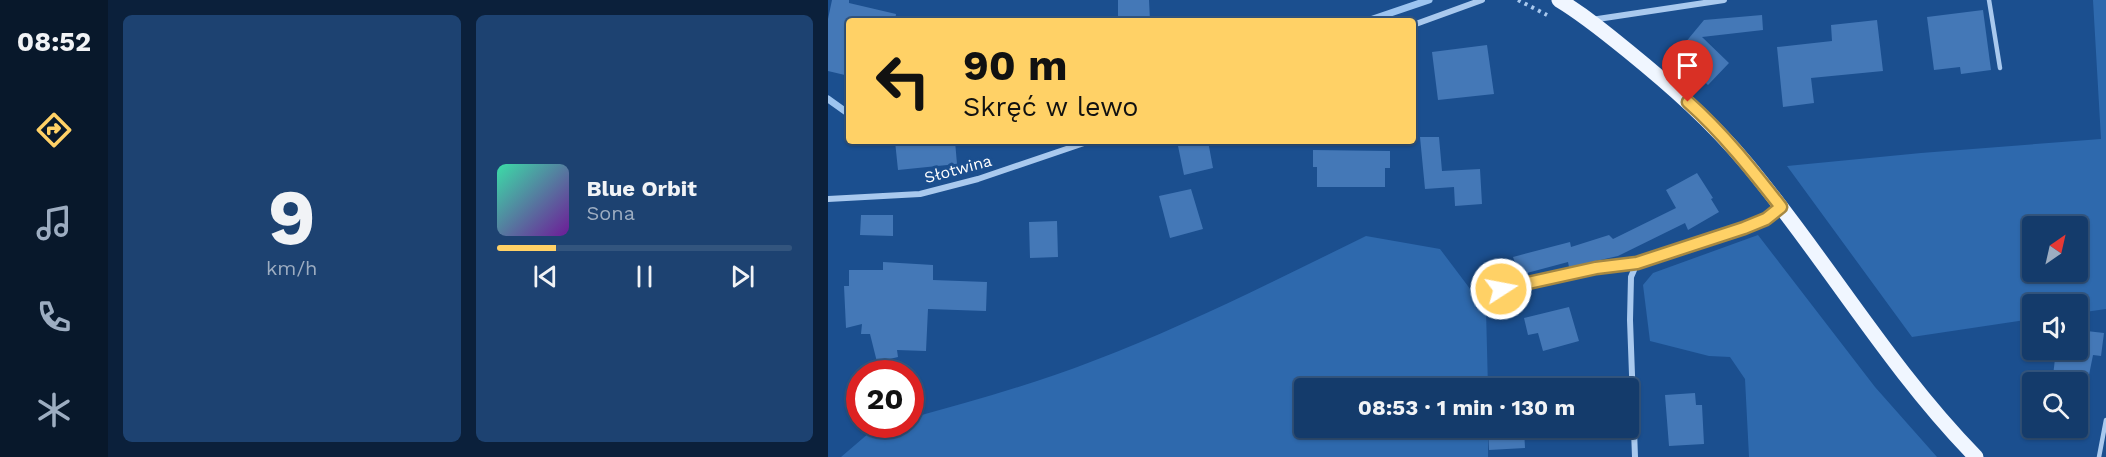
<!DOCTYPE html>
<html lang="pl">
<meta charset="utf-8">
<style>
body{margin:0;font-family:"Work Sans",sans-serif;background:#1d4271;color:#f1f3f6;height:100vh;display:flex;flex-direction:column;font-size:22px;white-space:nowrap}
*{box-sizing:border-box;margin:0}
p{font-size:20px;color:#9dadc1}
.icon{flex:none;width:33px;height:33px;fill:none;stroke:currentColor;stroke-width:2;stroke-linecap:round;stroke-linejoin:round}
.map{position:relative;flex:1;overflow:hidden}
.side{display:flex;flex-direction:column;gap:15px;padding:15px;background:#0b203b;width:720px}
.side>*{flex:none}
.guide{position:absolute;left:18px;top:18px;width:570px;height:126px;border-radius:6px;box-shadow:0 2px 4px #0004,0 0 0 2px #33557e;background:#ffd166;color:#111;overflow:hidden}
.needle{width:39px;rotate:34deg}
.tools{position:absolute;left:1194px;top:216px;display:grid;gap:12px}
.tools a{display:grid;place-items:center;width:66px;height:66px;border-radius:6px;background:#143b6b;box-shadow:0 2px 4px #0004,0 0 0 2px #33557e;font-size:30px}
.speed{position:absolute;left:18px;top:360px;display:flex;gap:12px;font-size:30px;font-weight:700;text-align:center}
.speed>*{display:grid;place-content:center;width:78px;height:78px;border-radius:50%;background:#143b6b;box-shadow:0 2px 4px #0004,0 0 0 2px #33557e;line-height:1}
.speed .limit{border:9px solid #d22;background:#fff;color:#111}
.pin{position:absolute;display:grid;place-items:center;width:51px;height:51px;color:#fff;margin:-62px -26px;border-radius:50% 50% 50% 0;rotate:-45deg;box-shadow:0 0 6px #0007}
.pin .icon{rotate:45deg}
.me{position:absolute;width:66px;margin:-33px;rotate:79deg;stroke-linejoin:round;filter:drop-shadow(0 0 4px #0008)}
.turn{display:flex;align-items:center;gap:21px;height:126px;padding:0 18px;font-size:27px}
.turn .icon{width:78px;height:78px;stroke-width:2.5}
.turn b{display:block;font-size:42px;line-height:51px}
.side .tile{flex:1;display:flex;flex-direction:column;justify-content:center;gap:9px;min-width:0;padding:0 21px;border-radius:9px;background:#1d4271}
.side .dial{align-items:center;gap:0}
.dial b{font-size:78px;line-height:1}
.song{display:flex;align-items:center;gap:18px}
.cover{width:72px;height:72px;border-radius:9px;background:linear-gradient(135deg,hsl(160 70% 55%),hsl(280 70% 35%))}
.played{height:6px;border-radius:3px;background:linear-gradient(90deg,#ffd166 20%,#33557e 20%)}
.keys{display:flex;justify-content:space-around;direction:ltr}
.side .tiles{flex:1;display:grid;gap:15px;grid-template-columns:repeat(2,1fr)}
.trip{position:absolute;left:466px;top:378px;width:345px;height:60px;border-radius:6px;background:#143b6b;box-shadow:0 2px 4px #0004,0 0 0 2px #33557e;font-weight:700;line-height:60px;text-align:center}
main{display:flex;flex:1;min-height:0}
.dock{display:flex;flex-direction:column;width:108px;justify-content:space-around;align-items:center;background:#08182b;color:#9dadc1}
.dock .icon{width:42px;height:42px}
.dock .current{color:#ffd166}
.dock b{font-size:27px;color:#f1f3f6}
.map>svg:first-child{display:block}
.green{fill:#2e69ad;fill-rule:evenodd}
.lines{fill:none;stroke-linecap:round;stroke-linejoin:round}
.stream{stroke:#9cc4f0;stroke-width:7}
.building{fill:#4478b7}
.path{stroke:#a9c9ee;stroke-width:4;stroke-dasharray:3 4.5;stroke-linecap:butt}
.service{stroke:#a9c9ee;stroke-width:4.5}
.minor{stroke:#a9c9ee;stroke-width:6}
.primary{stroke:#f0f6ff;stroke-width:15}
.route-casing{stroke:#a68842;stroke-width:15}
.route{stroke:#ffd166;stroke-width:10}
.labels{text-anchor:middle;dominant-baseline:central;stroke-width:6;stroke-linejoin:round;paint-order:stroke}
.street-label{font-size:16px;fill:#fff;stroke:#1b4f8f}
</style>
<main>
<nav class="dock">
<b>08:52</b>
<svg class="icon current" aria-label="directions" viewBox="0 0 24 24"><path d="M12 3l9 9-9 9-9-9zM9 14v-3h6M13 9l2 2-2 2"/></svg>
<svg class="icon" aria-label="music" viewBox="0 0 24 24"><path d="M9 18V5l10-2v13"/><circle cx="6" cy="18" r="3"/><circle cx="16" cy="16" r="3"/></svg>
<svg class="icon" aria-label="phone" viewBox="0 0 24 24"><path d="M5 4h4l2 5-3 2q2 4 5 5l2-3 5 2v4C11 20 4 13 5 4z"/></svg>
<svg class="icon" aria-label="climate" viewBox="0 0 24 24"><path d="M12 3v18M4 7l16 10M4 17L20 7"/></svg>
</nav>
<section class="side">
<div class="tiles">
<div class="tile dial"><b>9</b><p>km/h</p></div>
<div class="tile">
<div class="song"><i class="cover"></i><div><b>Blue Orbit</b><p>Sona</p></div></div>
<div class="played"></div>
<div class="keys"><svg class="icon" aria-label="previous" viewBox="0 0 24 24"><path d="M18 5L8 12l10 7zM5 5v14"/></svg><svg class="icon" aria-label="pause" viewBox="0 0 24 24"><path d="M8 5v14M16 5v14"/></svg><svg class="icon" aria-label="next" viewBox="0 0 24 24"><path d="M6 5l10 7-10 7zM19 5v14"/></svg></div>
</div>
</div>
</section>
<div class="map">
<svg width="1278" height="457" viewBox="0 0 1278 457">
<rect width="100%" height="100%" fill="#1b4f8f"/>
<path class="green" d="M1265,0H1278V309L1250,313V304H1204V319L1084,337L959,166L1093,153L1273,139ZM1204,226H1250V272H1204Z
M930,235L1047,387L1109,457H921L917,379L902,357L881,356L822,341L815,285L825,273Z
M538,236L612,249L658,310L660,388H477V428H660V457H13L48,427L58,425L82,424L83,418C144,401 206,384 265,361C358,326 448,280 538,236Z"/>
<g class="lines">
<path class="stream" d="M539,21L601,0
M0,99L21,114"/>
</g>
<path class="building" d="M4,0H21V3L68,14L67,21H21V76L0,71V19Z
M290,0H321L322,21H290Z
M1155,10L1163,70L1133,74L1132,67L1106,70L1099,17Z
M934,15L935,30L874,37L901,63L880,85L847,55L876,20Z
M1049,20L1055,71L983,78L986,103L955,107L949,47L1004,41L1003,25Z
M659,45L666,94L610,100L604,52Z
M592,137H611L614,171L652,169L654,204L627,206L626,187L597,189Z
M67,141H127L129,164L70,170Z
M374,141H380L385,168L356,175L350,146Z
M485,150L562,151V168H557V187H489V167H485Z
M869,173L885,198L883,199L891,212L860,230L857,223L790,256L741,267L740,262L691,275L685,257L742,242L743,247L781,235L785,239L848,208L838,190Z
M363,189L375,229L342,238L331,196Z
M33,215H65V236L32,235Z
M229,221L230,257L202,258L201,222Z
M55,262L105,265V280L159,282L158,311L100,309L98,351L69,350L70,357L49,362L42,334H33L34,324L18,328L16,286H21V270H55Z
M741,307L751,341L715,351L710,333L700,335L696,318Z
M1250,330L1276,333L1273,356L1265,355L1258,390L1250,389V382H1231L1232,377L1225,376L1228,350H1250Z
M867,393L868,405H874L876,444L841,446L837,395Z
M660,428H696L697,448L661,450Z"/>
<g class="lines">
<path class="path" d="M690,0L719,15"/>
<path class="service" d="M1161,0L1172,68
M673,289L768,268L809,263
M1271,457L1278,420"/>
<path class="minor" d="M763,20L896,0
M585,25L654,0
M0,199L92,194L150,179L262,141
M807,457L802,320L803,277L809,263L916,228L937,219L952,207"/>
<path class="primary" d="M731,0C756,15 778,33 800,51C843,86 883,121 919,164C998,259 1061,368 1148,457"/>
</g>
<g class="lines">
<defs>
<path id="route" d="M673,289L768,268L809,263L916,228L938,219L953,207C924,170 895,133 860,102"/>
</defs>
<use href="#route" class="route-casing"/>
<use href="#route" class="route"/>
</g>
<g class="labels">
<g class="street-label">
<text transform="translate(130 169) rotate(-15)">Słotwina</text>
</g>
</g>
</svg>
<div class="tools">
<a><svg class="needle" viewBox="-14 -14 28 28"><path d="M0-13l5 13h-10z" fill="#e53935"/><path d="M0 13l5-13h-10z" fill="#9dadc1"/></svg></a>
<a><svg class="icon" aria-label="sound" viewBox="0 0 24 24"><path d="M4 9h4l5-4v14l-5-4H4zM17 9q2 3 0 6"/></svg></a>
<a><svg class="icon" aria-label="search" viewBox="0 0 24 24"><circle cx="10" cy="10" r="6"/><path d="M15 15l6 6"/></svg></a>
</div>
<div class="speed"><div class="limit">20</div></div>
<div class="pin" style="left:860px;top:102px;background:#d93025"><svg class="icon" aria-label="arrive" viewBox="0 0 24 24"><path d="M6 21V4h12l-3 4 3 4H6"/></svg></div>
<svg class="me" style="left:673px;top:289px" viewBox="-20 -20 40 40"><circle r="17" fill="#ffd166" stroke="#fff" stroke-width="3"/><path d="M0-11L8 9 0 5-8 9z" fill="#fff"/></svg>
<div class="trip">08:53 · 1 min · 130 m</div>
<div class="guide">
<div class="turn"><svg class="icon" aria-label="left" viewBox="0 0 24 24"><path d="M17 20v-9H6M10 6l-5 5 5 5"/></svg><div><b>90 m</b>Skręć w lewo</div></div>
</div>
</div>
</main>
